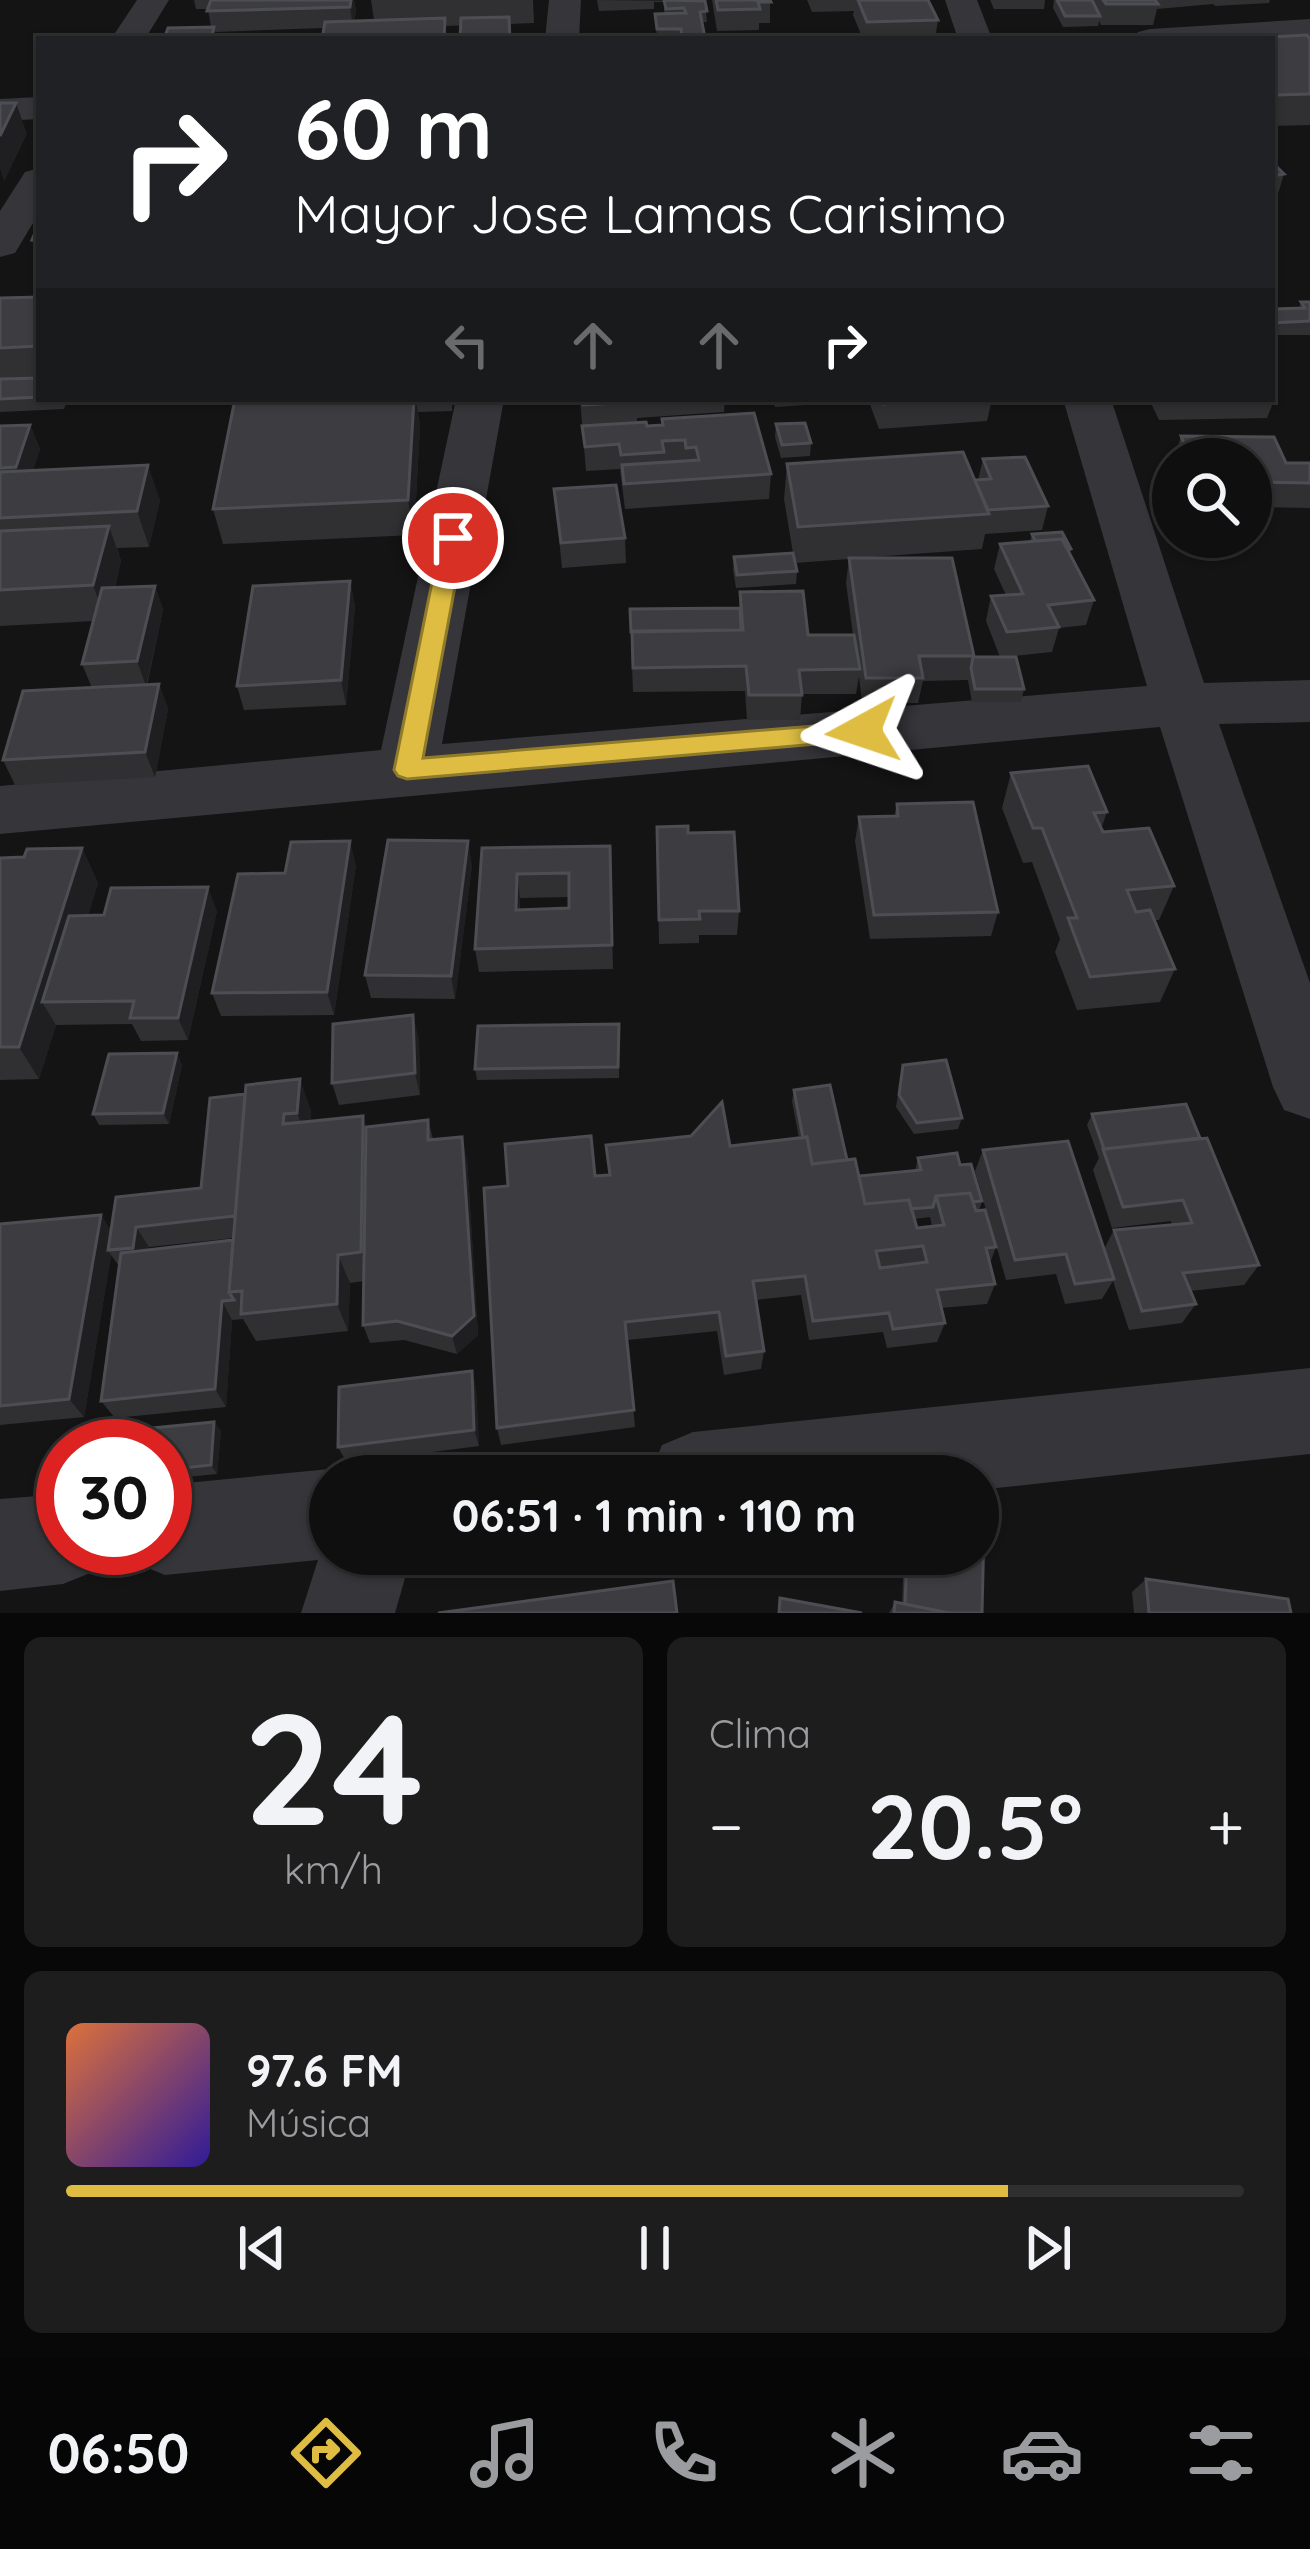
<!DOCTYPE html>
<html lang="es">
<meta charset="utf-8">
<style>
body{margin:0;font-family:Quicksand,sans-serif;background:#1d1d1e;color:#f1f3f6;height:100vh;display:flex;flex-direction:column;font-size:45px;white-space:nowrap}
*{box-sizing:border-box;margin:0}
p{font-size:39px;color:#9b9c9f}
.icon{flex:none;width:66px;height:66px;fill:none;stroke:currentColor;stroke-width:2;stroke-linecap:round;stroke-linejoin:round}
.map{position:relative;height:1613px;overflow:hidden}
.details{display:flex;flex-direction:column;gap:24px;padding:24px;background:#080809;flex:1}
.details>*{flex:none}
.top-card{position:absolute;left:36px;top:36px;width:1239px;height:366px;border-radius:0px;box-shadow:0 3px 9px #0004,0 0 0 3px #2f2f30;background:#202124;color:#fff;overflow:hidden}
.controls{position:absolute;left:1152px;top:438px;display:grid;gap:24px}
.controls a{display:grid;place-items:center;width:120px;height:120px;border-radius:50%;background:#0f0f10;box-shadow:0 3px 9px #0004,0 0 0 3px #2f2f30;font-size:60px}
.speed{position:absolute;left:36px;top:1419px;display:flex;gap:24px;font-size:60px;font-weight:700;text-align:center}
.speed>*{display:grid;place-content:center;width:156px;height:156px;border-radius:50%;background:#0f0f10;box-shadow:0 3px 9px #0004,0 0 0 3px #2f2f30;line-height:1}
.speed .limit{border:18px solid #d22;background:#fff;color:#111}
.pin{position:absolute;display:grid;place-items:center;width:102px;height:102px;color:#fff;margin:-51px;border:6px solid #fff;border-radius:50%;box-shadow:0 3px 12px #0007}
.me{position:absolute;width:132px;margin:-66px;rotate:265deg;stroke-linejoin:round;filter:drop-shadow(0 0 9px #0008)}
.turn{display:flex;align-items:center;gap:42px;height:252px;padding:0 60px;font-size:54px}
.turn .icon{width:156px;height:156px;stroke-width:2.5}
.turn b{display:block;font-size:84px;line-height:102px}
.lanes{display:flex;align-items:center;height:114px;padding:0 60px;background:#0003;justify-content:center;gap:60px;direction:ltr}
.lanes .off{opacity:.35}
.big{font-size:90px;font-weight:700;line-height:1.1}
.details .tile{flex:1;display:flex;flex-direction:column;justify-content:center;gap:18px;min-width:0;padding:0 42px;border-radius:18px;background:#1d1d1e}
.details .dial{align-items:center;gap:0}
.dial b{font-size:156px;line-height:1}
.song{display:flex;align-items:center;gap:36px}
.cover{width:144px;height:144px;border-radius:18px;background:linear-gradient(135deg,hsl(20 70% 55%),hsl(250 70% 35%))}
.played{height:12px;border-radius:6px;background:linear-gradient(90deg,#debd42 80%,#2f2f30 80%)}
.keys{display:flex;justify-content:space-around;direction:ltr}
.heat{display:flex;justify-content:space-between;align-items:center;font-size:66px;direction:ltr}
.details .tiles{flex:1;display:grid;gap:24px;grid-template-columns:1fr 1fr}
.tile:last-child{grid-column:span 2}
.trip{position:absolute;left:309px;top:1455px;width:690px;height:120px;border-radius:60px;background:#0f0f10;box-shadow:0 3px 9px #0004,0 0 0 3px #2f2f30;font-weight:700;line-height:120px;text-align:center}
.dock{display:flex;height:192px;justify-content:space-around;align-items:center;background:#060606;color:#9b9c9f}
.dock .icon{width:84px;height:84px}
.dock .selected{color:#debd42}
.dock b{font-size:54px;color:#f1f3f6}
.map>svg:first-child{display:block}
.lines{fill:none;stroke-linecap:round;stroke-linejoin:round}
.street{fill:#35353a;fill-rule:evenodd}
.wall{fill:#303033;fill-rule:evenodd}
.shaded-wall{fill:#1f1f21}
.building{fill:#3d3d41;stroke:#4d4e53;stroke-width:3;fill-rule:evenodd}
.route{fill:#debd42;stroke:#907b2b;stroke-width:3}
</style>
<div class="map">
<svg width="1310" height="1613" viewBox="0 0 1310 1613">
<rect width="100%" height="100%" fill="#141415"/>
<g class="lines">
<path class="street" d="M137,0H169L145,39H111Z
M549,0H581L579,39H545Z
M945,0H977L992,39H958Z
M1310,19V39H1133L1138,32L1150,29Z
M39,97V119L0,121V99Z
M39,168V213L15,253L0,257V211L25,172Z
M456,399H504L442,744L1147,686L1063,399H1111L1204,683L1310,680V722L1219,724L1310,983V1119L1284,1110L1273,1087L1160,727L0,834V786L381,750Z
M1310,1368V1454L978,1490V1476H649L662,1445L693,1432Z
M330,1469L347,1476H330V1554H412L395,1613H301L318,1560L165,1575L133,1562L127,1548H165V1485Z
M63,1494V1548H105L95,1571L63,1584L0,1591V1499Z"/>
</g>
<path class="wall" d="M194,0H354L356,11L354,21L374,20L371,0H533L534,23L445,26L447,39L324,28L215,32L217,39H164L211,27L208,9H196Z
M597,0L705,1L707,22H702L705,39H657L655,14H664V2H654V9L599,11Z
M712,0H770V23H759V30L717,31Z
M807,0H928L938,20L935,39H863L853,15L854,11L812,12Z
M990,0H1045L1044,9H994Z
M1054,0H1270L1269,3L1215,6L1213,4L1157,9L1153,25H1101L1099,21L1098,26L1063,27L1053,8Z
M1272,39H1310V125L1272,126Z
M1272,162L1284,174L1277,197L1272,198Z
M39,223V260L32,240Z
M39,297V399H68L64,409L0,412V298Z
M1301,302H1310V335H1272V309L1299,308Z
M1272,385L1277,393L1267,418L1159,420L1149,399H1272Z
M235,399H452V411L418,412L420,426L414,535L223,544L213,509Z
M580,399H725L724,412L637,418V423L647,426L662,425V419L771,474L769,499L625,509L620,469L586,471Z
M773,399H820V404L775,407Z
M868,399H992L987,421L879,429Z
M776,424L811,443L810,456L781,458L775,437Z
M30,425L40,449L33,470L160,500L149,547L117,548L121,561L115,587L155,586L163,610L147,685L159,684L168,709L155,777L15,785L3,760L92,688L82,664L94,621L0,626V426Z
M1181,436L1286,463H1310V508L1251,507V459H1174Z
M983,459L1048,506L1042,530L985,534L982,549L858,558L973,657H1000L986,621L991,596L1006,595L994,569L1000,544L1030,541L1032,534L1071,549L1070,553L1094,600L1086,625L1059,628L1052,652L1005,657L1024,689L1021,702H972L968,680L923,681L918,703H862L859,676L856,694H802L800,720H747L745,691L633,692L630,609L739,608L740,592L808,635H853L846,583L849,559L795,563L797,571L796,584L736,588L733,570L734,557L794,559L784,499L787,464L975,480H978Z
M554,489L625,538L626,563L562,568Z
M350,581L355,606L346,705L244,710L237,686Z
M1011,773L1107,812L1101,829L1103,832L1174,886L1159,920H1155L1175,969L1160,1002L1077,1010L1055,952L1060,939L1032,862L1023,863L1002,808Z
M897,804L998,912L991,936L870,939L855,841L859,817L894,816Z
M657,827L739,911L737,935H699V943L659,944Z
M610,846L613,969L479,972L475,949L482,848ZM569,897V908L520,910V898Z
M82,848L98,883L88,915L217,911L188,1040L141,1041L132,1024L56,1025L39,1079L0,1080V858L24,857Z
M356,865L334,1015L221,1016L212,993Z
M472,865L455,999L371,998L365,975Z
M619,1024V1078L477,1080L475,1069Z
M419,1038L420,1095L339,1105L332,1083Z
M182,1065L169,1124L99,1125L93,1114Z
M903,1065L962,1118L958,1129L914,1134L896,1107Z
M794,1090L859,1176L915,1171L918,1158L960,1165L982,1201L979,1211L996,1247L990,1263L995,1284L987,1304L941,1308L945,1323L937,1342L887,1348L883,1332L809,1340L801,1295L756,1300L764,1351L761,1369L724,1375L717,1331L627,1340L635,1427L501,1445L497,1428L595,1176L609,1175L606,1145L730,1146L799,1138L792,1101ZM930,1217L932,1226L917,1228L914,1219Z
M210,1098L311,1110L310,1121L367,1127L428,1120L433,1139L467,1158L478,1335L457,1354L404,1340L370,1343L363,1325L364,1281L350,1283L348,1331L256,1341L243,1319L232,1320L226,1407L115,1418L101,1401L119,1266L111,1255L84,1417L0,1425V1224L101,1215L111,1231L201,1188ZM234,1238L233,1240L148,1250L149,1247Z
M1092,1114L1200,1138L1259,1265L1244,1285L1190,1291L1196,1304L1182,1323L1129,1330L1113,1281L1102,1299L1065,1304L1056,1274L1006,1280L975,1171L983,1150L1104,1249L1114,1230L1172,1225L1171,1221L1112,1228L1093,1170L1099,1158L1087,1125Z
M472,1371L476,1389L479,1446L347,1463L338,1447Z
M214,1422L221,1431L217,1474L165,1479V1446Z
M904,1554H978L982,1613H889L895,1602L902,1604Z
M1146,1579L1291,1613H1134L1132,1592Z"/>
<path class="shaded-wall" d="M351,0H354L356,11L353,28L350,7Z
M16,103L27,134L4,182L0,169V136Z
M414,399H416L420,426L414,535L408,500Z
M30,425L40,449L26,492L16,467Z
M148,465L160,500L149,547L137,511Z
M109,526L121,561L106,621L93,585Z
M350,581L355,606L346,705L341,680Z
M155,586L163,610L146,686L137,661Z
M159,684L168,709L155,777L145,752Z
M350,841L356,865L334,1015L327,992Z
M468,841L472,865L455,999L451,976Z
M82,848L98,883L63,1001L42,1002L56,1025L39,1079L19,1047Z
M517,874L520,898L518,934L516,910Z
M208,887L217,911L188,1040L178,1018Z
M413,1015L419,1038L420,1095L415,1073Z
M177,1053L182,1065L169,1124L163,1113Z
M300,1079L311,1110L309,1144L297,1113Z
M363,1116L373,1146L372,1280L361,1252Z
M462,1137L467,1158L478,1335L457,1354L452,1336Z
M101,1215L114,1236L108,1250L111,1255L84,1417L69,1399Z
M136,1227L149,1247L146,1268L133,1248Z
M338,1255L350,1283L348,1331L337,1304Z
M222,1301L232,1320L226,1407L215,1389Z
M472,1371L476,1389L479,1446L474,1430Z
M214,1422L221,1431L217,1474L211,1465Z"/>
<path class="building" d="M211,0H351L350,7L207,11Z
M664,0L705,1L707,11L700,12L705,38H682L681,29H657L655,14L686,13L684,8L666,9Z
M716,0H770L771,2H758L760,9L718,10Z
M858,0H928L938,20L867,22Z
M1057,0H1092L1100,16H1065Z
M1103,0H1155L1158,4H1106Z
M509,17L510,39H460L461,18Z
M445,18L444,39H322L325,22Z
M214,27L211,39H164L168,28Z
M1307,35L1310,39V94L1277,95L1272,88V39H1236Z
M0,103H16L0,136Z
M1272,162L1284,174L1272,176Z
M39,223V240H32Z
M39,297V346L0,348V298Z
M1301,302H1310V321L1272,323V309L1305,308Z
M39,378V397L0,399V379Z
M235,399H414L408,500L213,509Z
M582,399H636L637,402L583,405Z
M881,399H962L883,404Z
M754,413L771,474L624,484L622,465L699,460L696,447L686,448L685,440L662,441L664,452L621,455L619,444L585,447L582,426L646,422L647,426L663,425L662,419Z
M805,423L811,443L782,445L776,424Z
M30,425L16,467L0,468V426Z
M1181,436L1274,437L1286,463H1310V483L1251,482V459H1190Z
M963,452L989,514L798,527L787,464Z
M1025,457L1048,506L988,510L975,480L991,479L983,459Z
M148,465L137,511L0,518V472Z
M616,485L625,538L561,543L554,489Z
M109,526L93,585L0,590V531Z
M1062,532L1071,549L1068,550L1062,539L1035,541L1032,534Z
M1062,539L1094,600L1048,605L1059,627L1007,632L991,596L1023,594L1000,544Z
M793,553L797,571L737,575L734,557Z
M849,558H952L974,656H919L923,678H866Z
M350,581L341,680L237,686L253,586Z
M155,586L137,661L82,664L102,588Z
M803,591L808,635H854L860,669L799,670L802,695H749L746,666L633,668L632,631L743,630L740,592Z
M740,608L741,630L631,632L630,609Z
M973,657H1016L1024,689H975L971,668Z
M159,684L145,752L3,760L23,691Z
M1088,766L1107,812L1094,813L1103,832L1149,828L1174,886L1127,890L1136,912L1150,910L1175,969L1090,977L1068,918H1077L1042,828H1033L1011,773Z
M973,802L998,912L874,915L859,817L898,816L897,804Z
M688,826V833L734,832L739,911H699L700,919L659,920L657,827Z
M388,840L468,841L451,976L365,975Z
M350,841L327,992L212,993L238,874L285,873L291,842Z
M610,846L612,945L475,949L482,848ZM569,873V908L516,910L517,874Z
M82,848L19,1047H0V858L24,857L27,849Z
M208,887L178,1018H130L134,1001L42,1002L69,916L104,915L111,888Z
M413,1015L415,1073L332,1083L333,1024Z
M619,1024L618,1067L475,1069L478,1026Z
M177,1053L163,1113L93,1114L109,1054Z
M946,1060L962,1118L917,1123L899,1095L903,1065Z
M300,1079L297,1113L284,1114L283,1124L363,1116L361,1252L338,1255L337,1304L241,1314L242,1291L229,1292L246,1085Z
M830,1085L847,1160L812,1164L807,1137L803,1138L794,1090Z
M245,1094L235,1216L136,1227L133,1248L108,1250L116,1197L201,1188L210,1098Z
M722,1102L730,1146L807,1137L812,1164L855,1159L865,1204L909,1200L917,1228L944,1225L936,1196L970,1193L976,1211L985,1210L996,1247L986,1248L995,1284L937,1290L945,1323L893,1329L889,1313L813,1321L805,1276L753,1281L764,1351L726,1356L719,1312L625,1322L634,1410L497,1428L484,1188L508,1186L505,1144L591,1136L595,1176L610,1175L606,1145L691,1136ZM923,1246L927,1262L880,1268L876,1251Z
M1186,1104L1200,1138L1104,1149L1092,1114Z
M428,1120V1140L462,1137L474,1316L452,1336L397,1321L363,1325L366,1127Z
M1207,1138L1259,1265L1183,1273L1196,1304L1142,1311L1114,1230L1192,1223L1183,1200L1123,1207L1103,1149Z
M1068,1141L1114,1279L1075,1284L1066,1254L1015,1260L983,1150Z
M957,1153L960,1165L971,1164L982,1201L973,1202L970,1193L936,1196L933,1207L911,1209L909,1200L865,1204L859,1176L921,1170L918,1158Z
M101,1215L69,1399L0,1406V1224Z
M233,1240L229,1292L234,1300L222,1301L215,1389L101,1401L121,1253Z
M472,1371L474,1430L338,1447L339,1387Z
M214,1422L211,1465L165,1470V1446H100L102,1433Z
M984,1529L982,1613H949L905,1604L907,1554H978V1530Z
M1146,1579L1288,1599L1291,1613H1149Z
M673,1581L677,1613H438Z
M780,1598L862,1613H779Z
M895,1602L949,1613H894Z"/>
<path class="route" d="M453,531L464,538L423,758L863,722L876,731L863,740L407,779L398,776L394,770L441,538Z"/>
</svg>
<div class="controls">
<a><svg class="icon" aria-label="search" viewBox="0 0 24 24"><circle cx="10" cy="10" r="6"/><path d="M15 15l6 6"/></svg></a>
</div>
<div class="speed"><div class="limit">30</div></div>
<div class="pin" style="left:453px;top:538px;background:#d93025"><svg class="icon" aria-label="arrive" viewBox="0 0 24 24"><path d="M6 21V4h12l-3 4 3 4H6"/></svg></div>
<svg class="me" style="left:863px;top:731px" viewBox="-20 -20 40 40"><path d="M0-17L14 15 0 8-14 15z" fill="#debd42" stroke="#fff" stroke-width="4"/></svg>
<div class="trip">06:51 · 1 min · 110 m</div>
<div class="top-card">
<div class="turn"><svg class="icon" aria-label="right" viewBox="0 0 24 24"><path d="M7 20v-9h11M14 6l5 5-5 5"/></svg><div><b>60 m</b>Mayor Jose Lamas Carisimo</div></div>
<div class="lanes"><svg class="icon off" aria-label="left" viewBox="0 0 24 24"><path d="M17 20v-9H6M10 6l-5 5 5 5"/></svg><svg class="icon off" aria-label="ahead" viewBox="0 0 24 24"><path d="M12 20V5M6 11l6-6 6 6"/></svg><svg class="icon off" aria-label="ahead" viewBox="0 0 24 24"><path d="M12 20V5M6 11l6-6 6 6"/></svg><svg class="icon" aria-label="right" viewBox="0 0 24 24"><path d="M7 20v-9h11M14 6l5 5-5 5"/></svg></div>
</div>
</div>
<section class="details">
<div class="tiles">
<div class="tile dial"><b>24</b><p>km/h</p></div>
<div class="tile"><p>Clima</p>
<div class="heat"><a>−</a><b class="big">20.5°</b><a>+</a></div>
</div>
<div class="tile">
<div class="song"><i class="cover"></i><div><b>97.6 FM</b><p>Música</p></div></div>
<div class="played"></div>
<div class="keys"><svg class="icon" aria-label="previous" viewBox="0 0 24 24"><path d="M18 5L8 12l10 7zM5 5v14"/></svg><svg class="icon" aria-label="pause" viewBox="0 0 24 24"><path d="M8 5v14M16 5v14"/></svg><svg class="icon" aria-label="next" viewBox="0 0 24 24"><path d="M6 5l10 7-10 7zM19 5v14"/></svg></div>
</div>
</div>
</section>
<nav class="dock">
<b>06:50</b>
<svg class="icon selected" aria-label="directions" viewBox="0 0 24 24"><path d="M12 3l9 9-9 9-9-9zM9 14v-3h6M13 9l2 2-2 2"/></svg>
<svg class="icon" aria-label="music" viewBox="0 0 24 24"><path d="M9 18V5l10-2v13"/><circle cx="6" cy="18" r="3"/><circle cx="16" cy="16" r="3"/></svg>
<svg class="icon" aria-label="phone" viewBox="0 0 24 24"><path d="M5 4h4l2 5-3 2q2 4 5 5l2-3 5 2v4C11 20 4 13 5 4z"/></svg>
<svg class="icon" aria-label="climate" viewBox="0 0 24 24"><path d="M12 3v18M4 7l16 10M4 17L20 7"/></svg>
<svg class="icon" aria-label="car" viewBox="0 0 24 24"><path d="M5 17H2v-5l4-1 3-4h7l3 4 3 1v5h-3M9 17h6M6 11h13"/><circle cx="7" cy="17" r="2"/><circle cx="17" cy="17" r="2"/></svg>
<svg class="icon" aria-label="filters" viewBox="0 0 24 24"><path d="M4 7h16M4 17h16"/><circle cx="9" cy="7" r="2"/><circle cx="15" cy="17" r="2"/></svg>
</nav>
